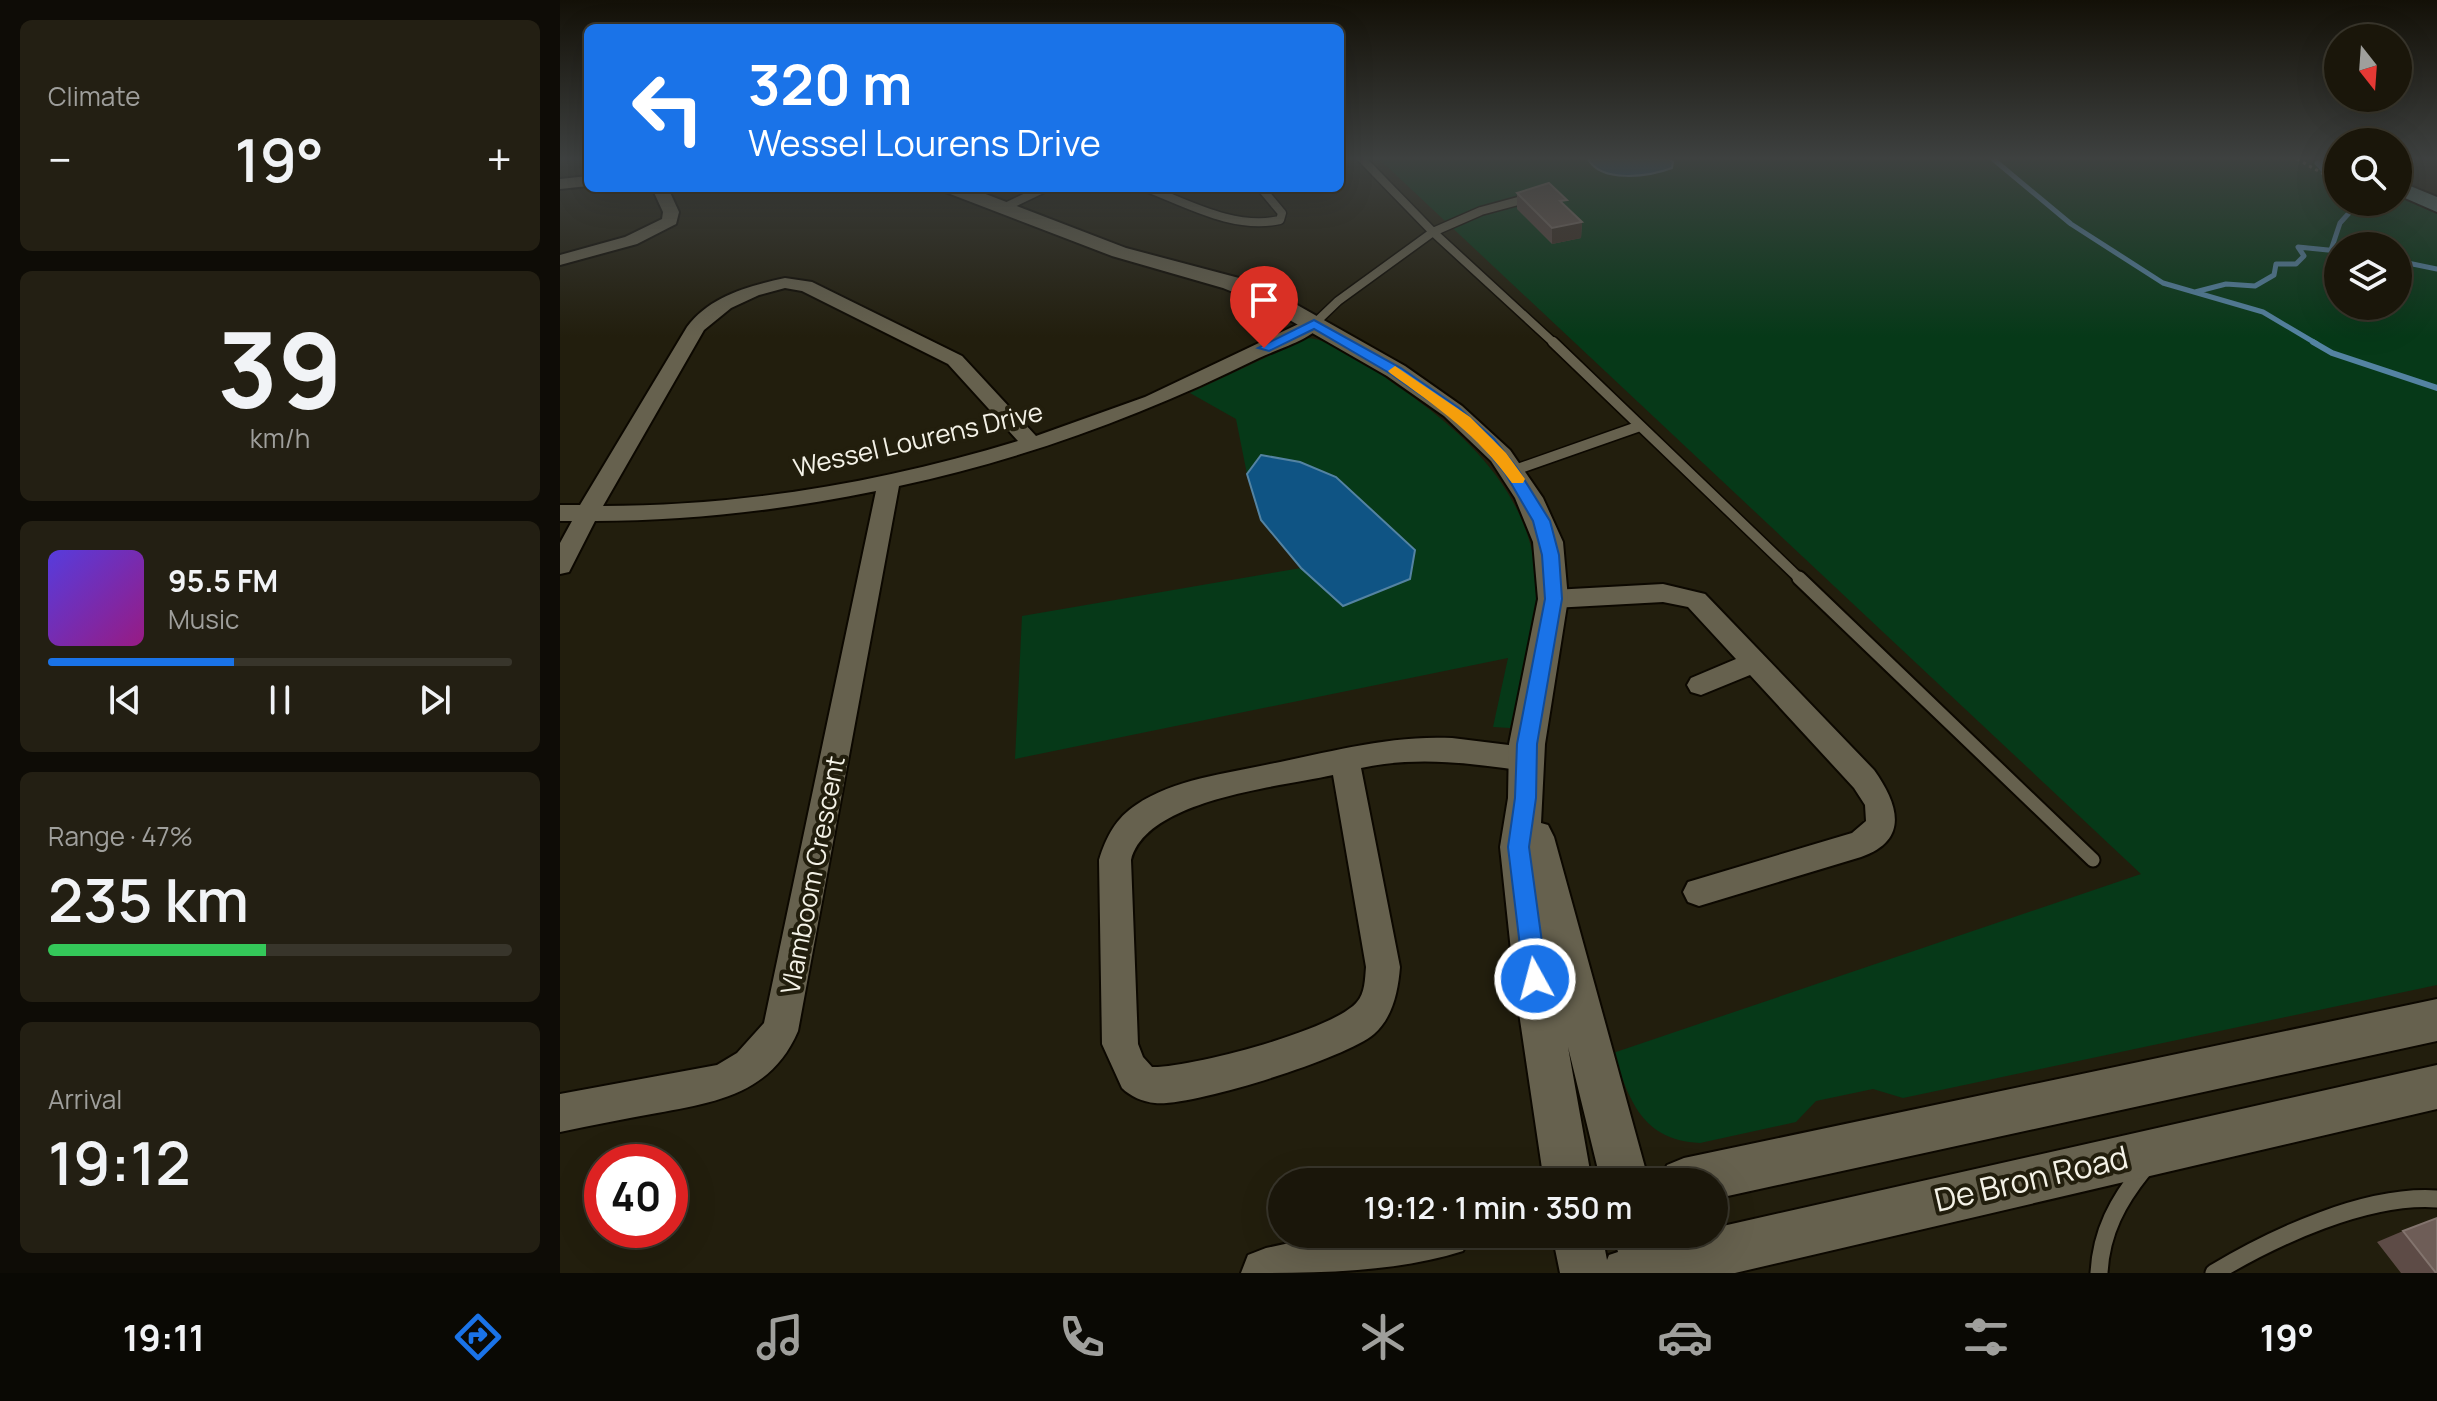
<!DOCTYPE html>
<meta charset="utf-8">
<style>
body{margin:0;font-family:Manrope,sans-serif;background:#231f13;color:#f1f3f6;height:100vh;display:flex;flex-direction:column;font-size:30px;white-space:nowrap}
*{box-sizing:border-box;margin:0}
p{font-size:26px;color:#9f9f9c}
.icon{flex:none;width:44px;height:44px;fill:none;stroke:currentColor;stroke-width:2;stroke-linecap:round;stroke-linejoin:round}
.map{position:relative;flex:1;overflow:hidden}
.drawer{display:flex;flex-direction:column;gap:20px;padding:20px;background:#0e0c06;width:560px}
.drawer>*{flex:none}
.hud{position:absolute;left:24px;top:24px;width:760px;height:168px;border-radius:12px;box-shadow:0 8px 32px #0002,0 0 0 2px #38352b;background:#1a73e8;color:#fff;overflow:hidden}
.needle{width:52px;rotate:163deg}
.fabs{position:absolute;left:1764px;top:24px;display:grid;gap:16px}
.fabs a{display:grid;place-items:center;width:88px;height:88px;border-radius:50%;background:#1a160a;box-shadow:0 8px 32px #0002,0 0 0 2px #38352b;font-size:40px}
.speed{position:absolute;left:24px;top:1144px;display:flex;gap:16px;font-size:40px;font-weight:700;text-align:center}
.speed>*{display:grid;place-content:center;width:104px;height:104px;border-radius:50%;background:#1a160a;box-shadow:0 8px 32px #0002,0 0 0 2px #38352b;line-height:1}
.speed .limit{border:12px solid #d22;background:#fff;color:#111}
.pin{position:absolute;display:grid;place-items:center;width:68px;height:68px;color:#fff;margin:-82px -34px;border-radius:50% 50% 50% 0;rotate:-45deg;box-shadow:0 0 8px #0007}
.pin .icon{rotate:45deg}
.me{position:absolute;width:88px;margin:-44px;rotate:353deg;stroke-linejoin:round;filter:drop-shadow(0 0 6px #0008)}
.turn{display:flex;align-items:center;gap:28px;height:168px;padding:0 32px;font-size:36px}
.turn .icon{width:104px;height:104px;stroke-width:2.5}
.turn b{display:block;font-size:56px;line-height:68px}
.big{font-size:60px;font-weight:600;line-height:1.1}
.drawer .card{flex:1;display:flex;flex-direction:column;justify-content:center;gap:12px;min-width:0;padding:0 28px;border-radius:12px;background:#231f13}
.drawer .dial{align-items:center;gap:0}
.dial b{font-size:104px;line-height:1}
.song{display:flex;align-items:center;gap:24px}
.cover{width:96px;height:96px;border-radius:12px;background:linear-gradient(135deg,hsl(250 70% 55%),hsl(310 70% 35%))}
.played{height:8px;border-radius:4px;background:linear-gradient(90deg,#1a73e8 40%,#38352b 40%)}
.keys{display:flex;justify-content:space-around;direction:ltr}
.heat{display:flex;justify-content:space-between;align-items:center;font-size:44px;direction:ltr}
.charge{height:12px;border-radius:6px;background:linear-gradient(90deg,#34c759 47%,#38352b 0)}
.trip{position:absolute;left:708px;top:1168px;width:460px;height:80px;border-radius:40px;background:#1a160a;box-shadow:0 8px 32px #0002,0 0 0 2px #38352b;font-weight:600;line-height:80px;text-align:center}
.menu{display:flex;height:128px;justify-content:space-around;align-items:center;background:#0a0904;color:#9f9f9c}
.menu .icon{width:56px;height:56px}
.menu .active{color:#1a73e8}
.menu b{font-size:36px;color:#f1f3f6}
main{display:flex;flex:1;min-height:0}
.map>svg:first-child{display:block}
.green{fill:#063918;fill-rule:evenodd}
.water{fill:#0f5484;stroke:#5483a2;stroke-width:2}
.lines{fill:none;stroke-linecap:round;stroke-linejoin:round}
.stream-far1{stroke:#5483a2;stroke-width:5}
.stream{stroke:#5483a2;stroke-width:6}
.service-far3-casing{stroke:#0c0800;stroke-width:11}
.service-far2-casing{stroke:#0c0800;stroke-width:13}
.service-far1-casing{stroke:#0c0800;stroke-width:17}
.service-casing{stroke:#0c0800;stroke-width:21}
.minor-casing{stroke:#0c0800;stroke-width:4}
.tertiary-casing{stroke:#0c0800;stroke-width:4}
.secondary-casing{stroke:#0c0800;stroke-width:4}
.path{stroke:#928f81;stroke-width:3;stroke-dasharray:3 4;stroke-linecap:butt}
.service-far3{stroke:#66614e;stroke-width:8}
.service-far2{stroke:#66614e;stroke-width:10}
.service-far1{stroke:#66614e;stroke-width:13}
.service{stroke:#66614e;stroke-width:17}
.minor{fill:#66614e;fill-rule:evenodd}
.tertiary{fill:#66614e;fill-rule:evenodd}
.secondary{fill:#597570;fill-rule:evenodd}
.wall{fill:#5d4b46}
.shaded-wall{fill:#3f3128}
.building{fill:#6e5d57;stroke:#83746e;stroke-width:2}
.route{fill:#1a73e8;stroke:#114b97;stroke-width:2}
.slow{fill:#f59e0b}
.labels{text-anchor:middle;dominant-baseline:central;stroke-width:8;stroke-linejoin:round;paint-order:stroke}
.street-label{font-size:26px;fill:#f4f2e7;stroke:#221e0d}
.near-street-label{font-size:32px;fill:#f4f2e7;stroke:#221e0d}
</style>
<main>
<section class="drawer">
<div class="card"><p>Climate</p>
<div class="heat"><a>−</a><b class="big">19°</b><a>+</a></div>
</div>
<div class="card dial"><b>39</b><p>km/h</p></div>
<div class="card">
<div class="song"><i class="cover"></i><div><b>95.5 FM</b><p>Music</p></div></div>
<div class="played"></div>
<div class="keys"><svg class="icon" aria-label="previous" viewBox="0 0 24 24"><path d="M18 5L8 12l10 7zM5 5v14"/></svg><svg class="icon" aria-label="pause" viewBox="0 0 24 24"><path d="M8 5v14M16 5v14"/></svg><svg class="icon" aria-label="next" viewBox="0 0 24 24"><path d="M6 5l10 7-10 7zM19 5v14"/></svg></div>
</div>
<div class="card"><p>Range · 47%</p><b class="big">235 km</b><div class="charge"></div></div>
<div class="card"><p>Arrival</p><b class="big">19:12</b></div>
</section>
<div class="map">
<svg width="1877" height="1273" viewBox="0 0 1877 1273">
<rect width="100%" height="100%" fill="#221e0d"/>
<path class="green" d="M819,159H1768L1778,164V202H1838V192L1877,210V985L1343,1098L1313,1089L1256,1101L1236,1122L1140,1143C1081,1140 1070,1100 1053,1053L1581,874ZM1778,246H1838V306H1778Z
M747,338C775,339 819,373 843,390C912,438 975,500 977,590C978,636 961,684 950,728L933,727L948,658L455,759L462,616L741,568L783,606L701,455L687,474L676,419L630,393Z"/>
<path class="water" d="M1028,159H1108L1113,162L1112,168C1088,177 1041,183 1028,159Z
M701,455L740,462L776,477L855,550L850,579L783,606L741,568L701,520L687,474Z"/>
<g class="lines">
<path class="stream-far1" d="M1433,159L1511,224L1603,283L1703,312L1757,344
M1763,162L1757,163L1778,186
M1771,250L1780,223L1799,202
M1838,261L1877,269
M1635,292L1666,284L1695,286L1714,275L1716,264H1736L1744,256L1738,247L1778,251"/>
<path class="stream" d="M1753,342L1772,353L1877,388"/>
<defs>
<path id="service-far3" d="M802,159L873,232L995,344
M587,188C629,204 674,230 720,220L722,213L701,188
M443,208L485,188
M754,324L778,301L873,232L921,211L969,198"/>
<path id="service-far2" d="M993,342L1241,580
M952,471L1080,426"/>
<path id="service-far1" d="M1239,578L1533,860"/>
<path id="service" d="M1539,1273C1541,1232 1558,1201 1583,1170
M1654,1273C1714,1237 1806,1194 1877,1199"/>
<path id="minor" d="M28,176V186L0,189V179Z
M92,188H108L119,212L116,224L77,244L0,265V255L65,237L102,219L103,212Z
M225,278L252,282L402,356L476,436L585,397L747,320L754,318L763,324C750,340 718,349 699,358C584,415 465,459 339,486L238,1031C211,1094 156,1102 97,1113C64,1119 32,1125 0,1132V1094L157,1065L177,1053L204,1023L316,491C224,510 129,521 35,521L9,572L0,574V543L12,521H0V505H20L127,327C150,296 189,286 225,278ZM225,288L242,291L388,364L458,441C324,482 183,506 43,506L144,330L171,308L199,295Z
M1103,584L1145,594L1314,770C1338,804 1350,840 1301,857L1139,906L1128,902L1123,892L1128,882L1292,833L1306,821L1305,805L1294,788L1190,675L1141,695L1131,692L1127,685L1131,678L1176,659L1128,607L1103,602L993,608L984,605L980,599L984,593L993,590Z
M892,738L965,747L975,751L979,759L975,767L965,771C909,763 857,756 801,768L840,967C838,991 833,1017 814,1034C787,1058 631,1107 595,1103C583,1102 570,1096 562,1088L542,1044L539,860C546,837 556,818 576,805C614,779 665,774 710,764C770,752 829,735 892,738ZM773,775L806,967C805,979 805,993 797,1002C774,1030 630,1068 592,1067L583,1057L578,1044L571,860C586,799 719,787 773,775Z"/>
<path id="tertiary" d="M382,188H410L566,248L679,278L716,293L845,366L902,406L950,450L983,498L1003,542L1008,599L985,744L981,823L988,825L994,837L1089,1182H1041L1008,1047L1032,1182H984L954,979L940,847L948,798L949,744L978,599L973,542L955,498L931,461L884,416L827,376L700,303L663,288L552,256L385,192Z
M1877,999V1041L1154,1199V1182H1100L1107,1165L1124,1158Z
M1877,1065V1109L1175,1273H1000L992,1234H1042L1047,1260L1049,1255L1058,1252L1053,1234H1103L1104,1240L1128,1234H1154V1228Z
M771,1234H911L903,1251C833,1273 755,1273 681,1273L688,1255L706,1248Z"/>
<path id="secondary" d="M1767,159H1778V166Z
M1838,181L1877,197V212L1838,195Z"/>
</defs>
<use href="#service-far3" class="service-far3-casing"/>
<use href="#service-far2" class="service-far2-casing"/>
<use href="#service-far1" class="service-far1-casing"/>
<use href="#service" class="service-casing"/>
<use href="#minor" class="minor-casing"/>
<use href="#tertiary" class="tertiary-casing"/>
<use href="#secondary" class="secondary-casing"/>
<path class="path" d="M1737,159L1778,182
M1845,171H1850L1853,159"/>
<use href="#service-far3" class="service-far3"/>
<use href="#service-far2" class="service-far2"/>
<use href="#service-far1" class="service-far1"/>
<use href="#service" class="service"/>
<use href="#minor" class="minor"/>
<use href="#tertiary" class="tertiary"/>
<use href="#secondary" class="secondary"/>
</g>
<path class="wall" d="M957,193L1022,222L1021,238L992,244L957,209Z
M1843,1231L1877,1273H1841L1817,1242Z"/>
<path class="shaded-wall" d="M1022,222L1021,238L992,244V228Z"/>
<path class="building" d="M989,183L1007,200L1000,201L1022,222L992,228L957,193Z
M1877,1218V1273H1876L1843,1231Z"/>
<linearGradient id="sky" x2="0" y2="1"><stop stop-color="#131007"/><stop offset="0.47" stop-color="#3e4140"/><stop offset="1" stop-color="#3e4140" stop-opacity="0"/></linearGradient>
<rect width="1877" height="337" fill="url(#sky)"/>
<path class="route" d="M754,320L841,368L899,408L934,439L957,468L990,521L999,555L1002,599L977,744L976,798L969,847L987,979L984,987L975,990L967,987L964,979L948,847L955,798L957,744L985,599L982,555L973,521L945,473L923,446L888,414L831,374L754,329L709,351L698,348Z"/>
<path class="slow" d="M835,366L910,417L946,453L965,479L963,483H952C919,436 876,406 830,373L828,371Z"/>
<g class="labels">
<g class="street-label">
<text transform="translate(358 439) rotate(-13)">Wessel Lourens Drive</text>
<text transform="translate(252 875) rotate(-79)">Vlamboom Crescent</text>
</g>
<g class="near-street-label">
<text transform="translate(1471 1178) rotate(-13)">De Bron Road</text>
</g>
</g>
</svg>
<div class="fabs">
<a><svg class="needle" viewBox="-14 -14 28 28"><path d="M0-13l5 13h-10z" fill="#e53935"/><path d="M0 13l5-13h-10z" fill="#9f9f9c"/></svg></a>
<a><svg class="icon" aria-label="search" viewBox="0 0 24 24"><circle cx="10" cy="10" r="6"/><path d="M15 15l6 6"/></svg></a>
<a><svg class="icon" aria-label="layers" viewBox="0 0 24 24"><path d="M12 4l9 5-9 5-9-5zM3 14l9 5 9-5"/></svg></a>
</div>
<div class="speed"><div class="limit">40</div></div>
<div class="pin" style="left:704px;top:348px;background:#d93025"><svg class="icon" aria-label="arrive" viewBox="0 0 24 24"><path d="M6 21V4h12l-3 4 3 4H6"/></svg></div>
<svg class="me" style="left:975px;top:979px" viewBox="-20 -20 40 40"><circle r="17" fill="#1a73e8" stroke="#fff" stroke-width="3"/><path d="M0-11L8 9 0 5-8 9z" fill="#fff"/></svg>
<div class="trip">19:12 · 1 min · 350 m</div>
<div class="hud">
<div class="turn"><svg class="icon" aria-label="left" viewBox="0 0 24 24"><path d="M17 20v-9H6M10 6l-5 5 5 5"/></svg><div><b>320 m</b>Wessel Lourens Drive</div></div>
</div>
</div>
</main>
<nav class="menu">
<b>19:11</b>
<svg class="icon active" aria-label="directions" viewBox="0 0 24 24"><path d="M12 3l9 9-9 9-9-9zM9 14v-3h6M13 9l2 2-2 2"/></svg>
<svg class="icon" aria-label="music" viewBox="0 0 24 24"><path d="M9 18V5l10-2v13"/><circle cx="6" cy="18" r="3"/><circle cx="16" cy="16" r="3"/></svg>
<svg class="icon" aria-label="phone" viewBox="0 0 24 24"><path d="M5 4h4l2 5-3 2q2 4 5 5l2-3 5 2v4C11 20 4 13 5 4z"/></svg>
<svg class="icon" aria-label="climate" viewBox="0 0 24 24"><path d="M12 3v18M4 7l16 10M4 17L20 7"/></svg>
<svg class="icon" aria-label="car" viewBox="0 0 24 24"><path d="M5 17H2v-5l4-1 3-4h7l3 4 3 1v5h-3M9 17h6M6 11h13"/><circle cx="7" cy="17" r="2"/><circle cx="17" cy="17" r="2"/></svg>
<svg class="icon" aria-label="filters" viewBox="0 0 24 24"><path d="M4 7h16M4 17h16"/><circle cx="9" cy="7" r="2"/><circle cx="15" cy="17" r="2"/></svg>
<b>19°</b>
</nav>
